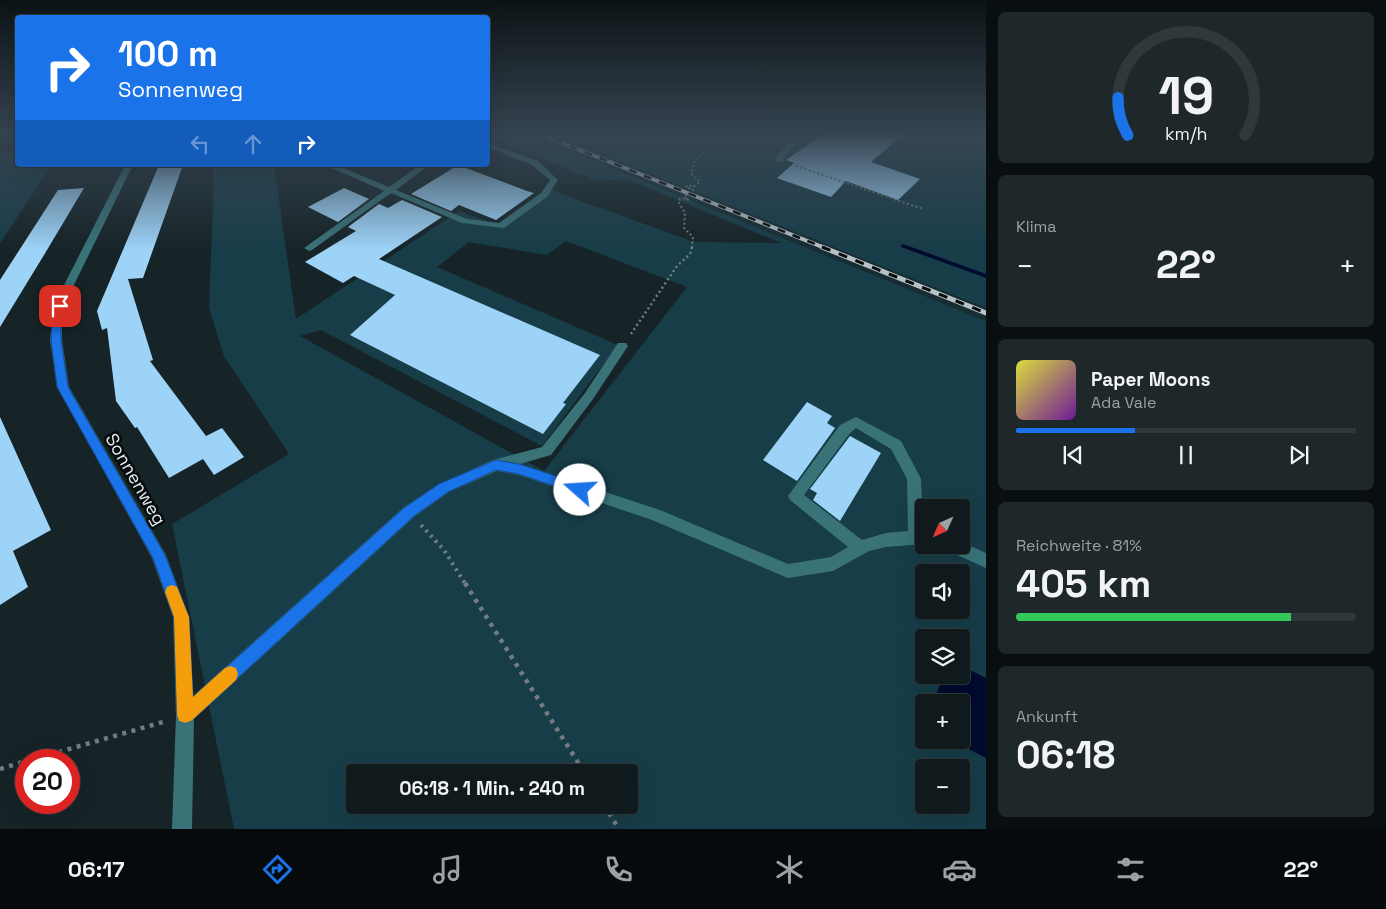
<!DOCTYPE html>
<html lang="de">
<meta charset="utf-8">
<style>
body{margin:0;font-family:"Space Grotesk",sans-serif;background:#1e272a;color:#f1f3f6;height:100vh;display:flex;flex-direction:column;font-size:19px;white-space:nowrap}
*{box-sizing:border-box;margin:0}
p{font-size:16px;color:#9ca1a4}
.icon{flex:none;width:28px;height:28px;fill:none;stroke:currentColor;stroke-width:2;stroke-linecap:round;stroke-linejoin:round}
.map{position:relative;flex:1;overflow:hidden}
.drawer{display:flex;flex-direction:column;gap:12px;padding:12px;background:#090e10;width:400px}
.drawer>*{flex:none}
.guide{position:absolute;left:15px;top:15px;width:475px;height:152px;border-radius:5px;box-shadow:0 5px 20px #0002,0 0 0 1px #30383b;background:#1a73e8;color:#fff;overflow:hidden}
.needle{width:32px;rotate:225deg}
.buttons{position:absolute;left:915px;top:499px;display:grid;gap:10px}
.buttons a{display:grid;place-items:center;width:55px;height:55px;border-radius:5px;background:#101a1d;box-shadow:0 5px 20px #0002,0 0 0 1px #30383b;font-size:25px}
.speed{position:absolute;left:15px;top:749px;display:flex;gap:10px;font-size:25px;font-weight:700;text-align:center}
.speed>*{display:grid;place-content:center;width:65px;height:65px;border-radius:50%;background:#101a1d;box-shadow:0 5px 20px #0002,0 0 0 1px #30383b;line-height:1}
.speed .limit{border:8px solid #d22;background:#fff;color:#111}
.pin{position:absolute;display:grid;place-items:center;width:42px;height:42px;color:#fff;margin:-21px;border-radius:10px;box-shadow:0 2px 8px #0006}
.me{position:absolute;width:55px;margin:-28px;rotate:289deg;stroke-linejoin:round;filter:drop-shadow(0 0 4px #0008)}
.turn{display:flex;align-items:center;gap:18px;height:105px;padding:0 20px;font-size:22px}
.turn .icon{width:65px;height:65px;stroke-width:2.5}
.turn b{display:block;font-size:35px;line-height:42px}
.lanes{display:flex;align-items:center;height:48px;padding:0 20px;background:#0003;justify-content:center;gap:25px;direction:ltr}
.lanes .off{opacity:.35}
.big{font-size:38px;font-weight:700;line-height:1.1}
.drawer .tile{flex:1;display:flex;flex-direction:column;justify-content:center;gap:8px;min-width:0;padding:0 18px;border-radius:8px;background:#1e272a}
.drawer .dial{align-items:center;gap:0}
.dial svg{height:130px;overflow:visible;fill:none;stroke:#30383b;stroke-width:7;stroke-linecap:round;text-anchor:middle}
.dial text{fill:#f1f3f6;stroke:none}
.song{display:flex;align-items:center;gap:15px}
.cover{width:60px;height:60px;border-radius:8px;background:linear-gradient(135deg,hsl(60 70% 55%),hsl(280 70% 35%))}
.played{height:5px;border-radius:2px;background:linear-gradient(90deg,#1a73e8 35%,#30383b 35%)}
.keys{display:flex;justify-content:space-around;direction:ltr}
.heat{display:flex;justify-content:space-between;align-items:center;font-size:28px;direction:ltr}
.charge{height:8px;border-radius:4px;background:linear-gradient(90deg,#34c759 81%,#30383b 0)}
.trip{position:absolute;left:346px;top:764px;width:292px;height:50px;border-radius:5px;background:#101a1d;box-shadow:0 5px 20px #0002,0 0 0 1px #30383b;font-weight:700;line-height:50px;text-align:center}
.dock{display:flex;height:80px;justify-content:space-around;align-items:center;background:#060a0c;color:#9ca1a4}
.dock .icon{width:35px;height:35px}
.dock .on{color:#1a73e8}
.dock b{font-size:22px;color:#f1f3f6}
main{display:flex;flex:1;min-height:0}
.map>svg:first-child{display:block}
.built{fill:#172c33}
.green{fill:#173d48;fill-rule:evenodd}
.water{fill:#000b2e}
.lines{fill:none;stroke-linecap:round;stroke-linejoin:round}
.stream{fill:#000b2e;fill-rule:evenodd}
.building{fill:#9ed3f8}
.path-far3{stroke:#727d80;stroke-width:2;stroke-dasharray:2 2.5;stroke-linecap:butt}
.path-far2{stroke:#727d80;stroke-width:2.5;stroke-dasharray:2 3;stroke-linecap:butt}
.path-far1{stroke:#727d80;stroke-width:4;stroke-dasharray:2.5 4.5;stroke-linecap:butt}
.path{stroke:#727d80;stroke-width:4.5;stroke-dasharray:4 5.5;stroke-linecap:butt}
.minor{fill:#397378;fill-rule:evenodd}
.rail-far1-casing{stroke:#b8c1c5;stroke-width:4}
.rail-casing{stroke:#b8c1c5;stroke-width:5}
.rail-far1{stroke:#060b0d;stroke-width:2.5;stroke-dasharray:8;stroke-linecap:butt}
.rail{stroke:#060b0d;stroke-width:3;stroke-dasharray:9;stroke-linecap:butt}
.route{fill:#1a73e8;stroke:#114b97}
.slow{fill:#f59e0b}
.labels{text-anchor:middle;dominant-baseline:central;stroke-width:5;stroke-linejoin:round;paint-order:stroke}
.street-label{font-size:18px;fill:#e4ecef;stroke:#060b0d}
</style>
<main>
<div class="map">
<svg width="986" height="829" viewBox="0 0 986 829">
<rect width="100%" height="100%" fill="#162327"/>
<path class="built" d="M528,134H551L986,308V321Z"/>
<path class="green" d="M488,134H528L986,321V829H234L172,524L289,454L224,356L209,308L214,179L212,165H274L296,319L459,211L498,225L548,189L694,242L781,243L627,179L597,181L488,136ZM566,241L687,287L544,471L300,336L321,330L542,446L618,345L437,267L469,242L547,255ZM924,508H961V545H924ZM924,572H961V610H924ZM924,638H961V675H924ZM924,702H961V740H924ZM924,768H961V805H924ZM355,772H630V805H355Z
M551,134H971L986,136V308Z
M0,152H17L18,165H52L0,243Z"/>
<path class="water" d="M964,667L986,678V758L951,740H961V702H933L944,675H961V668Z"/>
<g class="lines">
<path class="stream" d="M903,244L986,274V278L901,247V245Z"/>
</g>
<path class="building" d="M823,134H904L871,162L920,179L898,200L846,181L831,197L777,178L794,163L786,160Z
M159,165H183L143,278L128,279L153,360L150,361L206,436L222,428L244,457L214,475L203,459L169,478L137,427L135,428L116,401L107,328L102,330L97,311Z
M458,165L527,191L534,193L496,220L459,205L451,211L411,194Z
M84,188L44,255L0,327V280L58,190Z
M344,188L369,199L338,222L308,207Z
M402,200L442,217L379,259L600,355L563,403L566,404L543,434L350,335L395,295L354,276L343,283L305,262L356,231L348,227L379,204L388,208Z
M807,402L832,416L827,423L835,428L797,481L763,460Z
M0,417L51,530L13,551L28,587L0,605Z
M850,436L881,453L840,521L813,500L817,493L810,489Z"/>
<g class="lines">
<path class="path-far3" d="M796,166L923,209
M692,248L693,237L684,228L685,213L678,201L681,198L689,200L684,197L693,190L686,187L688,185L693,187L700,182L691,174L695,160L724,134"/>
<path class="path-far2" d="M631,334L677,266L690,254L692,247"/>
<path class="path-far1" d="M421,525L444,550L466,585"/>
<path class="path" d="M465,583L584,772
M31,760L163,722
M0,769L26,761
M604,805L619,829"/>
<path class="minor" d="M800,134H809L793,146L782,162H776L775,160L787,142Z
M488,143L538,161L558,180L547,197L504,228L462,223L391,193L312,250L309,251L304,248L384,191L325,165H336L389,187L420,165H429L396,190L467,219L499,223L541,193L550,180L532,165L488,147Z
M125,165H133L69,295L62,317V340L69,387L166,555L189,617L193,696L404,507L439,484L493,460L542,447L585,393L618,343H626L628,346L626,349L593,399L551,455L520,464L660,510L788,564L831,557L848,547L790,500L788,496L840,425L856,417L901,441L919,475L921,479L924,544L886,547L869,551L833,571L788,578L652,520L519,475L497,471L449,492L414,517L194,719L192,829H172L176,715L173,617L152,558L57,387L50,340L52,317L59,295ZM856,428L891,449L907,479L908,531L886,533L862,540L804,495L850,433Z
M961,542L986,553V568L946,550L944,545H961Z"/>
<defs>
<path id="rail-far1" d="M540,134L825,248"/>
<path id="rail" d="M822,247L986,313"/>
</defs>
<use href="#rail-far1" class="rail-far1-casing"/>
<use href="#rail" class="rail-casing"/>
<use href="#rail-far1" class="rail-far1"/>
<use href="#rail" class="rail"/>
</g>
<linearGradient id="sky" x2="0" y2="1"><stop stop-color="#0c1315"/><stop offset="0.54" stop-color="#364552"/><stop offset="1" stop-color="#364552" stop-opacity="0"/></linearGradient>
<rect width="986" height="250" fill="url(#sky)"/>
<path class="route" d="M60,303L65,306L61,317V340L68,387L165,555L189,617L193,697L404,508L439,484L496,460L519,464L580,484L584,486L586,490L584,494L580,495L519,474L496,470L448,492L414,516L191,721L185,723L179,721L177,715L174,617L153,558L57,387L51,340L52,317L55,306Z"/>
<path class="slow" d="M172,585L177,587L189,617L193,697L225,668L230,666L236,668L238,674L236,680L191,721L185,723L179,721L177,715L174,617L165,592L167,587Z"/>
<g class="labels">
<g class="street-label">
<text transform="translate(136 479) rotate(60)">Sonnenweg</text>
</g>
</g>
</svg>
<div class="buttons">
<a><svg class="needle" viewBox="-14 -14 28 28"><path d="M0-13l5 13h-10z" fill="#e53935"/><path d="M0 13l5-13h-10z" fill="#9ca1a4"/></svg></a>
<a><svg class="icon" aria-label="sound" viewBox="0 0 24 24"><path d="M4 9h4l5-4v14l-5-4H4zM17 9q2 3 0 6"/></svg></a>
<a><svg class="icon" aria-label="layers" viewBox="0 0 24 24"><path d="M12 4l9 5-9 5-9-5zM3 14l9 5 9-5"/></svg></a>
<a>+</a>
<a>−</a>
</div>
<div class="speed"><div class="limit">20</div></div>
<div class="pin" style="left:60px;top:306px;background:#d93025"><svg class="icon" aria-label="arrive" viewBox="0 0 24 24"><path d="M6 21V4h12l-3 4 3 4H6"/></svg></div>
<svg class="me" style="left:580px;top:490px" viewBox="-20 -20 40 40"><circle r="19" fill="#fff"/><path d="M0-13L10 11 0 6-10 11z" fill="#1a73e8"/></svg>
<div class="trip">06:18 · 1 Min. · 240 m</div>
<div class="guide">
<div class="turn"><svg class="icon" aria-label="right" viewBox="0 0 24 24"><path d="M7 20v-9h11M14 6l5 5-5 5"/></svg><div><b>100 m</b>Sonnenweg</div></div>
<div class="lanes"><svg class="icon off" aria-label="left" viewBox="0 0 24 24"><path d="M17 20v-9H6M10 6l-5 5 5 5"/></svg><svg class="icon off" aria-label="ahead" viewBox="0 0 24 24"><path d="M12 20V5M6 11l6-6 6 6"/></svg><svg class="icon" aria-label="right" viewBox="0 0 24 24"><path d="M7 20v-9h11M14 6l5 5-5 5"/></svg></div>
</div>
</div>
<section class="drawer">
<div class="tile dial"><svg viewBox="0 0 100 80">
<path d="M14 69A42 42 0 1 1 86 69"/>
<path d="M14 69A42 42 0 0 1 8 46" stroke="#1a73e8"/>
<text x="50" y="56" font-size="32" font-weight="700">19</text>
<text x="50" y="72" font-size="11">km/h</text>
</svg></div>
<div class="tile"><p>Klima</p>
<div class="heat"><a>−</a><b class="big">22°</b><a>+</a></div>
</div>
<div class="tile">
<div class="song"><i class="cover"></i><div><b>Paper Moons</b><p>Ada Vale</p></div></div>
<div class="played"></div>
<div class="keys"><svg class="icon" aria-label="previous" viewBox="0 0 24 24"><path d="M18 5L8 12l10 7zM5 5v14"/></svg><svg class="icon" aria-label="pause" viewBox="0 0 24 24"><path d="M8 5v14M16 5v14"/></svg><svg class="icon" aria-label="next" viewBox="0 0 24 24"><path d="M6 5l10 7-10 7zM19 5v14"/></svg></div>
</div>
<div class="tile"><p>Reichweite · 81%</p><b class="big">405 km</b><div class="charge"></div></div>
<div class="tile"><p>Ankunft</p><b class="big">06:18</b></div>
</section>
</main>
<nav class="dock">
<b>06:17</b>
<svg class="icon on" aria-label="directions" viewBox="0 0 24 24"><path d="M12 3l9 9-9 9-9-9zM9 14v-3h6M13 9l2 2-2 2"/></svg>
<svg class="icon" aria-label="music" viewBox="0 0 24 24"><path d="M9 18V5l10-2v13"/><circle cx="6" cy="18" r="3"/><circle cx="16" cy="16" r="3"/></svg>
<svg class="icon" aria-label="phone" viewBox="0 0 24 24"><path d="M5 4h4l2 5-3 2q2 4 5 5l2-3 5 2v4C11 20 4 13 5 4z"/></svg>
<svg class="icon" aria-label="climate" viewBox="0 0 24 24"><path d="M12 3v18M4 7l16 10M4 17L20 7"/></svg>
<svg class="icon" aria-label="car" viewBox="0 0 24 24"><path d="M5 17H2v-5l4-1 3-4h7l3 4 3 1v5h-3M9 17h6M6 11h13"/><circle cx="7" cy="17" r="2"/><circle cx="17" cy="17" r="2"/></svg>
<svg class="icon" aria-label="filters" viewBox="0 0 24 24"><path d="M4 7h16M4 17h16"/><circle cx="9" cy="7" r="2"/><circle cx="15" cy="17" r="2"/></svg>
<b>22°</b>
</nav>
